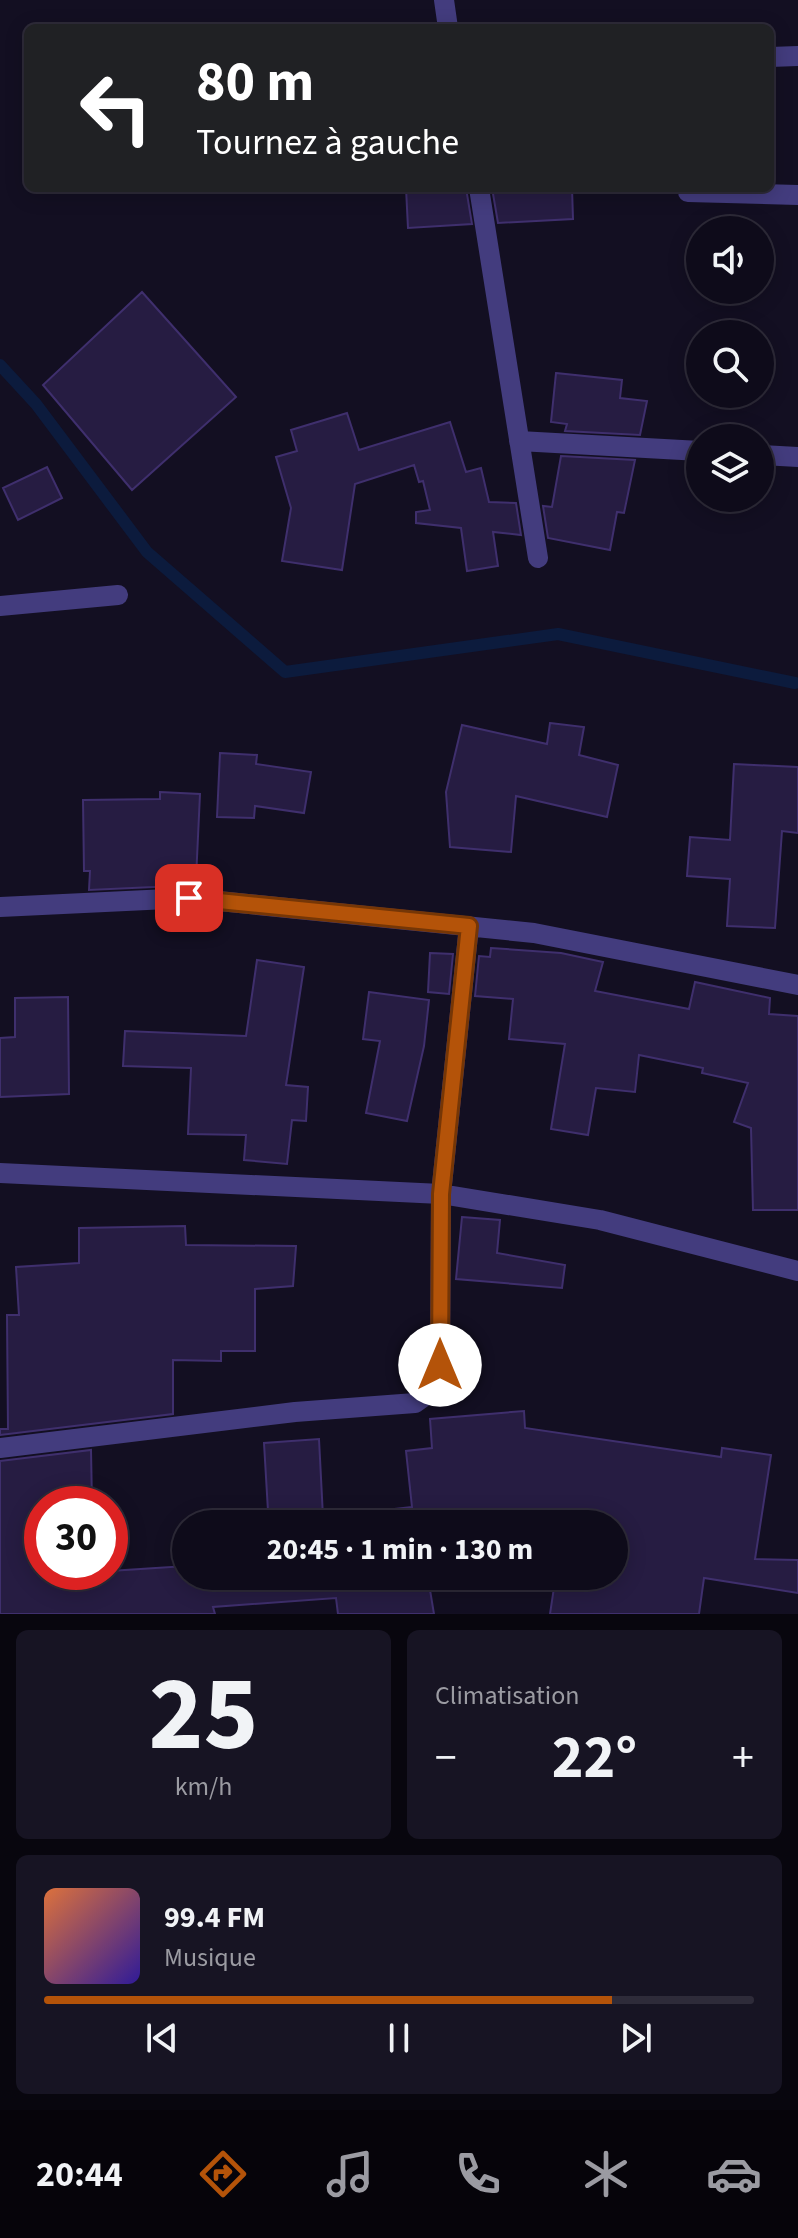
<!DOCTYPE html>
<html lang="fr">
<meta charset="utf-8">
<style>
body{margin:0;font-family:"Source Sans 3",sans-serif;background:#171423;color:#f1f3f6;height:100vh;display:flex;flex-direction:column;font-size:30px;white-space:nowrap}
*{box-sizing:border-box;margin:0}
p{font-size:26px;color:#9b9ba2}
.icon{flex:none;width:44px;height:44px;fill:none;stroke:currentColor;stroke-width:2;stroke-linecap:round;stroke-linejoin:round}
.map{position:relative;height:1614px;overflow:hidden}
.panel{display:flex;flex-direction:column;gap:16px;padding:16px;background:#08060e;flex:1}
.panel>*{flex:none}
.hud{position:absolute;left:24px;top:24px;width:750px;height:168px;border-radius:12px;box-shadow:0 4px 20px #0003,0 0 0 2px #2e2b39;background:#202124;color:#fff;overflow:hidden}
.tools{position:absolute;left:686px;top:216px;display:grid;gap:16px}
.tools a{display:grid;place-items:center;width:88px;height:88px;border-radius:50%;background:#0e0b1a;box-shadow:0 4px 20px #0003,0 0 0 2px #2e2b39;font-size:40px}
.speed{position:absolute;left:24px;top:1486px;display:flex;gap:16px;font-size:40px;font-weight:700;text-align:center}
.speed>*{display:grid;place-content:center;width:104px;height:104px;border-radius:50%;background:#0e0b1a;box-shadow:0 4px 20px #0003,0 0 0 2px #2e2b39;line-height:1}
.speed .limit{border:12px solid #d22;background:#fff;color:#111}
.pin{position:absolute;display:grid;place-items:center;width:68px;height:68px;color:#fff;margin:-34px;border-radius:16px;box-shadow:0 4px 12px #0006}
.me{position:absolute;width:88px;margin:-44px;rotate:0deg;stroke-linejoin:round;filter:drop-shadow(0 0 6px #0008)}
.turn{display:flex;align-items:center;gap:28px;height:168px;padding:0 40px;font-size:36px}
.turn .icon{width:104px;height:104px;stroke-width:2.5}
.turn b{display:block;font-size:56px;line-height:68px}
.big{font-size:60px;font-weight:700;line-height:1.1}
.panel .card{flex:1;display:flex;flex-direction:column;justify-content:center;gap:12px;min-width:0;padding:0 28px;border-radius:12px;background:#171423}
.panel .dial{align-items:center;gap:0}
.dial b{font-size:104px;line-height:1}
.song{display:flex;align-items:center;gap:24px}
.cover{width:96px;height:96px;border-radius:12px;background:linear-gradient(135deg,hsl(20 70% 55%),hsl(250 70% 35%))}
.played{height:8px;border-radius:4px;background:linear-gradient(90deg,#b45309 80%,#2e2b39 80%)}
.keys{display:flex;justify-content:space-around;direction:ltr}
.heat{display:flex;justify-content:space-between;align-items:center;font-size:44px;direction:ltr}
.panel .tiles{flex:1;display:grid;gap:16px;grid-template-columns:1fr 1fr}
.card:last-child{grid-column:span 2}
.trip{position:absolute;left:172px;top:1510px;width:456px;height:80px;border-radius:40px;background:#0e0b1a;box-shadow:0 4px 20px #0003,0 0 0 2px #2e2b39;font-weight:700;line-height:80px;text-align:center}
.dock{display:flex;height:128px;justify-content:space-around;align-items:center;background:#06040a;color:#9b9ba2}
.dock .icon{width:56px;height:56px}
.dock .selected{color:#b45309}
.dock b{font-size:36px;color:#f1f3f6}
.map>svg:first-child{display:block}
.lines{fill:none;stroke-linecap:round;stroke-linejoin:round}
.stream{stroke:#0c1b3d;stroke-width:12}
.building{fill:#261c42;stroke:#3f2f6d;stroke-width:2}
.minor{stroke:#433c7e;stroke-width:20}
.route-casing{stroke:#753606;stroke-width:20}
.route{stroke:#b45309;stroke-width:14}
</style>
<div class="map">
<svg width="798" height="1614" viewBox="0 0 798 1614">
<rect width="100%" height="100%" fill="#130f22"/>
<g class="lines">
<path class="stream" d="M0,365L36,404L147,552L285,672L558,634L795,683"/>
</g>
<path class="building" d="M406,188H466L472,224L408,228Z
M492,188H572L573,219L498,223Z
M142,292L236,397L132,490L43,385Z
M556,373L622,380L620,398L647,401L640,435L565,431L567,424L551,422Z
M347,413L359,450L450,422L466,472L481,468L489,502L516,503L521,535L493,532L498,566L467,571L461,528L416,523V512L430,510L423,481L419,482L414,465L355,484L342,570L282,561L291,508L276,457L297,451L291,430Z
M561,456L635,460L624,513L617,512L610,550L548,538L543,506L552,507Z
M47,467L62,498L18,520L3,488Z
M550,723L584,727L579,755L618,765L607,817L516,796L511,852L450,847L446,792L462,725L547,744Z
M220,753L257,755L256,764L311,772L304,813L255,806L254,818L217,817Z
M734,764L798,767V833L782,831L775,928L727,926L730,879L687,876L690,837L730,840Z
M160,792L200,794L196,879L175,878V886L89,890L90,871H84L83,800L160,799Z
M491,948L561,953L603,962L595,991L689,1009L695,982L770,998L769,1014L798,1016V1210H753L751,1128L734,1122L748,1083L702,1073L703,1068L639,1055L635,1092L596,1088L588,1135L551,1129L565,1044L509,1039L513,999L475,996L479,956L490,957Z
M430,953L453,954L449,994L428,992Z
M257,960L304,967L286,1085L308,1087L306,1121L292,1120L287,1164L244,1160L246,1135L188,1134L191,1068L123,1066L125,1031L246,1036Z
M369,992L429,1000L424,1046L407,1121L366,1113L380,1041L363,1039Z
M68,997L69,1094L0,1097V1038L15,1037V998Z
M462,1217L500,1220L497,1253L565,1265L562,1288L456,1279Z
M185,1226L186,1245L296,1246L293,1286L255,1289V1351H221V1361L173,1360V1414L0,1435V1429H8L7,1315H19L16,1267L79,1263V1228Z
M524,1411L525,1428L721,1457L722,1448L771,1455L755,1559L798,1560V1593L704,1578L699,1614H550L555,1581L529,1580V1576H614V1524H262L261,1512L268,1511L264,1443L319,1439L323,1517L412,1507L406,1451L432,1448L430,1419Z
M91,1450L92,1504H42V1578L108,1579L110,1571L186,1566V1576H435L428,1578L434,1614H338L336,1598L213,1607L215,1614H0V1461Z"/>
<g class="lines">
<path class="minor" d="M444,0L448,28
M770,57L798,56
M479,188L538,558
M688,192L798,195
M519,441L700,451
M760,455L798,457
M0,606L118,595
M0,907L189,898L534,933L798,985
M0,1173L441,1194L600,1220L798,1271
M0,1448L295,1412L415,1403L429,1393L440,1365L441,1194L469,926"/>
</g>
<g class="lines">
<defs>
<path id="route" d="M189,898L469,926L441,1194L440,1365"/>
</defs>
<use href="#route" class="route-casing"/>
<use href="#route" class="route"/>
</g>
</svg>
<div class="tools">
<a><svg class="icon" aria-label="sound" viewBox="0 0 24 24"><path d="M4 9h4l5-4v14l-5-4H4zM17 9q2 3 0 6"/></svg></a>
<a><svg class="icon" aria-label="search" viewBox="0 0 24 24"><circle cx="10" cy="10" r="6"/><path d="M15 15l6 6"/></svg></a>
<a><svg class="icon" aria-label="layers" viewBox="0 0 24 24"><path d="M12 4l9 5-9 5-9-5zM3 14l9 5 9-5"/></svg></a>
</div>
<div class="speed"><div class="limit">30</div></div>
<div class="pin" style="left:189px;top:898px;background:#d93025"><svg class="icon" aria-label="arrive" viewBox="0 0 24 24"><path d="M6 21V4h12l-3 4 3 4H6"/></svg></div>
<svg class="me" style="left:440px;top:1365px" viewBox="-20 -20 40 40"><circle r="19" fill="#fff"/><path d="M0-13L10 11 0 6-10 11z" fill="#b45309"/></svg>
<div class="trip">20:45 · 1 min · 130 m</div>
<div class="hud">
<div class="turn"><svg class="icon" aria-label="left" viewBox="0 0 24 24"><path d="M17 20v-9H6M10 6l-5 5 5 5"/></svg><div><b>80 m</b>Tournez à gauche</div></div>
</div>
</div>
<section class="panel">
<div class="tiles">
<div class="card dial"><b>25</b><p>km/h</p></div>
<div class="card"><p>Climatisation</p>
<div class="heat"><a>−</a><b class="big">22°</b><a>+</a></div>
</div>
<div class="card">
<div class="song"><i class="cover"></i><div><b>99.4 FM</b><p>Musique</p></div></div>
<div class="played"></div>
<div class="keys"><svg class="icon" aria-label="previous" viewBox="0 0 24 24"><path d="M18 5L8 12l10 7zM5 5v14"/></svg><svg class="icon" aria-label="pause" viewBox="0 0 24 24"><path d="M8 5v14M16 5v14"/></svg><svg class="icon" aria-label="next" viewBox="0 0 24 24"><path d="M6 5l10 7-10 7zM19 5v14"/></svg></div>
</div>
</div>
</section>
<nav class="dock">
<b>20:44</b>
<svg class="icon selected" aria-label="directions" viewBox="0 0 24 24"><path d="M12 3l9 9-9 9-9-9zM9 14v-3h6M13 9l2 2-2 2"/></svg>
<svg class="icon" aria-label="music" viewBox="0 0 24 24"><path d="M9 18V5l10-2v13"/><circle cx="6" cy="18" r="3"/><circle cx="16" cy="16" r="3"/></svg>
<svg class="icon" aria-label="phone" viewBox="0 0 24 24"><path d="M5 4h4l2 5-3 2q2 4 5 5l2-3 5 2v4C11 20 4 13 5 4z"/></svg>
<svg class="icon" aria-label="climate" viewBox="0 0 24 24"><path d="M12 3v18M4 7l16 10M4 17L20 7"/></svg>
<svg class="icon" aria-label="car" viewBox="0 0 24 24"><path d="M5 17H2v-5l4-1 3-4h7l3 4 3 1v5h-3M9 17h6M6 11h13"/><circle cx="7" cy="17" r="2"/><circle cx="17" cy="17" r="2"/></svg>
</nav>
